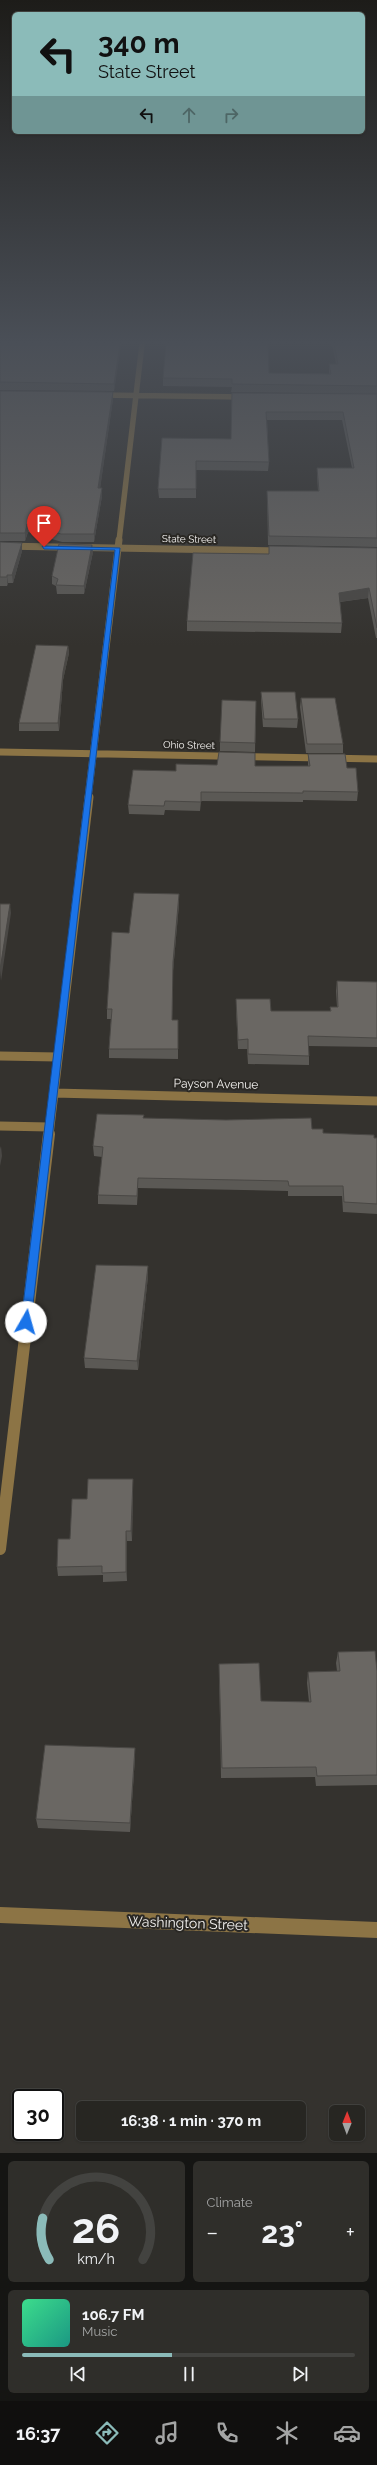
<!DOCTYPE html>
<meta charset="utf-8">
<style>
body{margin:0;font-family:Raleway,sans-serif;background:#2f2e2a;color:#f1f3f6;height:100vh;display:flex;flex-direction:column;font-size:15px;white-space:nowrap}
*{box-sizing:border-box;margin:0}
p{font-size:13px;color:#a4a5a5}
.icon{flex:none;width:22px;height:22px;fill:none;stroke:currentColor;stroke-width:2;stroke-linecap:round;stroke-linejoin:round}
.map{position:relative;height:2153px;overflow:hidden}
.drawer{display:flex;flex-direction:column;gap:8px;padding:8px;background:#151513;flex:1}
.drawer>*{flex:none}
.guide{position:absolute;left:12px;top:12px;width:353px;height:122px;border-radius:6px;box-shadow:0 1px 3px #0004,0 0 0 1px #434340;background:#8bbbb9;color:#111;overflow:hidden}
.needle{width:26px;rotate:1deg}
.buttons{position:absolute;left:329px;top:2105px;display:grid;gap:8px}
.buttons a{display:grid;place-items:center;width:36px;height:36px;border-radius:6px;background:#272622;box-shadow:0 1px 3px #0004,0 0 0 1px #434340;font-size:20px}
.speed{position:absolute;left:12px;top:2089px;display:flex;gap:8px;font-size:20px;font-weight:700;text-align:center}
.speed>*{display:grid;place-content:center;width:52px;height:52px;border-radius:50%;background:#272622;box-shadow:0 1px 3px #0004,0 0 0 1px #434340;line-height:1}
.speed .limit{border:2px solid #111;border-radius:6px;background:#fff;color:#111}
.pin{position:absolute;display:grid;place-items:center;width:34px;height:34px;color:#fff;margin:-41px -17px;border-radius:50% 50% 50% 0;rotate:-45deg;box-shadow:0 0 4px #0007}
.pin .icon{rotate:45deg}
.me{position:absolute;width:44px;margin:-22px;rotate:7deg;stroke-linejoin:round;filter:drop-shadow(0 0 3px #0008)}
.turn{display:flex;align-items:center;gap:14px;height:84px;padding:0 20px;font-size:18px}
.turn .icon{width:52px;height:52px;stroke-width:2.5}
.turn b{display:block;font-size:28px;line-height:34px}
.lanes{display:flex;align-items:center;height:38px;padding:0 20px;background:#0003;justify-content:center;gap:20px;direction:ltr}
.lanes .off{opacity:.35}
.big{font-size:30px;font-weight:700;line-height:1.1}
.drawer .tile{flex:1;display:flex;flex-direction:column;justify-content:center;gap:6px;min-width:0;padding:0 14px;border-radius:6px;background:#2f2e2a}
.drawer .dial{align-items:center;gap:0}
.dial svg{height:104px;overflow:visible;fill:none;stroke:#434340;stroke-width:7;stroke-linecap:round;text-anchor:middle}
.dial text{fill:#f1f3f6;stroke:none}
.song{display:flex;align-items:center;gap:12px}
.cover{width:48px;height:48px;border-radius:6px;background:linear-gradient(135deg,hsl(150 70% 55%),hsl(170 70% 35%))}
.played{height:4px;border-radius:2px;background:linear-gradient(90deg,#8bbbb9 45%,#434340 45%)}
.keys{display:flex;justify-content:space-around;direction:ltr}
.heat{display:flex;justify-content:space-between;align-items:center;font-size:22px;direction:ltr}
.drawer .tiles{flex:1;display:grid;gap:8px;grid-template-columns:1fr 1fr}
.tile:last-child{grid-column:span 2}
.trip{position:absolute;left:76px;top:2101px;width:230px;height:40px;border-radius:6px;background:#272622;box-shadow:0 1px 3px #0004,0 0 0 1px #434340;font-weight:700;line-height:40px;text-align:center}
.dock{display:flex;height:64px;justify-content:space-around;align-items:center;background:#100f0e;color:#a4a5a5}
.dock .icon{width:28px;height:28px}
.dock .selected{color:#8bbbb9}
.dock b{font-size:18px;color:#f1f3f6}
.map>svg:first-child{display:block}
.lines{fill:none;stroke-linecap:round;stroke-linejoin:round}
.minor-far4{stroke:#8c7445;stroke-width:5.5}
.minor-far3{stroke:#8c7445;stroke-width:7}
.minor-far2{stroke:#8c7445;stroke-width:9}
.minor-far1{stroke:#8c7445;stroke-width:12}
.minor{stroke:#8c7445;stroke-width:16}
.wall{fill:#5b5955}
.shaded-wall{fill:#4a4845}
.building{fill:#6a6763;stroke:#4a4845}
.route{fill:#1a73e8;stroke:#114b97}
.labels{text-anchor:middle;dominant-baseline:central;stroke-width:4;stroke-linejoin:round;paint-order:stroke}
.far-street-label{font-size:10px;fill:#f4f2f0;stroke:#2a2824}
.street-label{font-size:12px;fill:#f4f2f0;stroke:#2a2824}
.near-street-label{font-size:14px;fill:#f4f2f0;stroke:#2a2824}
</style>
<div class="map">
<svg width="377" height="2153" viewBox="0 0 377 2153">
<rect width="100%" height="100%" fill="#34322e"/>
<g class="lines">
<path class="minor-far4" d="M99,395L245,397
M119,541L142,344"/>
<path class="minor-far3" d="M0,546L281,551
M0,752L377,759
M88,798L119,540"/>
<path class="minor-far2" d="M0,1056L58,1057
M54,1093L377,1101
M0,1126L49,1127
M49,1135L89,797"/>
<path class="minor-far1" d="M0,1549L49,1134"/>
<path class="minor" d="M0,1915L377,1930"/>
</g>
<path class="wall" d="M0,344H121L114,391L0,390Z
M332,344H377V394L231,392L232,387L163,386V378L269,373L329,374V364H336Z
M0,391L113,392V399L100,488H102V496L94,542H62L28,532L25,541H0Z
M232,393L377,394V547L268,545L267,491H318L317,476V468H352L342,420H267L269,462L268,471L196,470V498H159L158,489L162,438L231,439Z
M0,542L22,551L13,583H8L7,586H0Z
M269,546L377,548V638H376L368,598L340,602L342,623L341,633L187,631V621L269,554Z
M93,552L84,594H57L56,586L52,584V576Z
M68,646L69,653L63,680L59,731H19V723Z
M261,692L298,719L297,728L263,727L261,700Z
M301,698L343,744V753H306L300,707Z
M256,701L255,752L220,751V742Z
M308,754L347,768L358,792L357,801L303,800V802L201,801L200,811L165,810L164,815L129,814L128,805L176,771L255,766H308Z
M179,894V904L173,971L172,1020L178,1030V1059L109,1058V1049L111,1019H107V1009L129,933Z
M337,981L377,982V1047L308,1046L309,1056V1065L248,1064L247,1049H238L236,1008V999L271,1011H330V1007H337L336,991Z
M144,1118L312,1129L323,1133L377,1138V1214L343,1212L342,1196H288V1191L138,1188L137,1205L98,1204V1195L102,1157L94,1156L93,1146Z
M148,1266V1276L138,1370L85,1368L84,1358Z
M133,1489L132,1541H127V1581L103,1582V1575L58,1576L57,1567L87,1499Z
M338,1652L377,1671V1785L316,1786L315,1777L221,1778L219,1664L261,1701L309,1702L307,1683L308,1672L337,1671L336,1663Z
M135,1757L130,1832L38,1828L36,1819Z"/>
<path class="shaded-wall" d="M120,344H121L114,391V384Z
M113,392V399L99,496L98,488Z
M102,488V496L94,542V534Z
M27,524L28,532L25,541V533Z
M22,543V551L13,583L12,575Z
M92,545L93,552L84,594V586Z
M7,575L8,583L7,586Z
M369,588L368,598L338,602L339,593Z
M68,646L69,653L63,680L59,731L58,723L63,672Z
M179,894V904L173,971V962Z
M10,904L11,913L1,981L0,970Z
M1,1146L2,1156L0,1166V1149Z
M148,1266V1276L138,1370L137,1361Z
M133,1479V1489L132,1541L131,1531Z
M126,1531L127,1541V1581L126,1572Z
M135,1748V1757L130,1832V1823Z"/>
<path class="building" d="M0,344H120L114,384L0,382Z
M166,344H268L269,373L331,374L329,364H338L334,344H377V386L232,384V379L163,378Z
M0,391L113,392L98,488H102L94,534H61L27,524L25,533H0Z
M232,393L377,394V538L269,536L267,491H319L317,468H354L343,412H266L269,462L196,461V489H158L162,438L231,439Z
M0,542L22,543L12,575H7V577H0Z
M59,544L92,545L84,586L56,585L58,579L52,576Z
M269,546L377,548V628L369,588L339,593L342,623L187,621L193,553L269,554Z
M36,645L68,646L63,672L58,723H19Z
M261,692H295L298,719H264Z
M301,698H335L343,744H307Z
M222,700L256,701L255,743L220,742Z
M219,752L255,753V766H310L308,754H345L347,768H356L358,792L303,791V793L201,792V802L165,801L164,806L128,805L133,770L176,771V764L217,765Z
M134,893L179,894L173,962L172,1020H178V1049H109L112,1009H107L112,932L129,933Z
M0,904H10L0,970Z
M337,981L377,982V1038L308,1036L309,1056L248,1054V1039L238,1040L236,999H270L271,1011H331L330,1007H338Z
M97,1114L144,1115L143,1118L226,1120L311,1118L312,1129H323V1133L374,1135V1138H377V1204L344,1202L343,1186H289L288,1181L138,1178L137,1196L98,1195L103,1147L93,1146Z
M96,1265L148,1266L137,1361L84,1358Z
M88,1479H133L131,1531H126V1572L102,1573V1566L57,1567L58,1539H70L72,1499H87Z
M375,1651L377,1671V1775L317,1776L316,1767L222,1768L219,1664L259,1663L261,1701L311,1702L308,1672L340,1671L338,1652Z
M45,1745L135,1748L130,1823L36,1819Z"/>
<linearGradient id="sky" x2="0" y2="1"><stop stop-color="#1d1c19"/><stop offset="0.53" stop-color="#4a4f57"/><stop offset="1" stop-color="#4a4f57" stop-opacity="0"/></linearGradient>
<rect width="377" height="646" fill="url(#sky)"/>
<path class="route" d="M42,546L120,548L31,1322L26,1326L21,1322L115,550L44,549Z"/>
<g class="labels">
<g class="far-street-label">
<text transform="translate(189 539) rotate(1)">State Street</text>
<text transform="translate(189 745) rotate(1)">Ohio Street</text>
</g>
<g class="street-label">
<text transform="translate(216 1084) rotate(1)">Payson Avenue</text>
</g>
<g class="near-street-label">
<text transform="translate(188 1923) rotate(2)">Washington Street</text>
</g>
</g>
</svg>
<div class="buttons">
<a><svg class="needle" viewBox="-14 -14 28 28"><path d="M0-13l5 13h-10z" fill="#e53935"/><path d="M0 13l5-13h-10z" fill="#a4a5a5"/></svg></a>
</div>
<div class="speed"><div class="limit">30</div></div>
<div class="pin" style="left:44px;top:547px;background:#d93025"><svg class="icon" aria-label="arrive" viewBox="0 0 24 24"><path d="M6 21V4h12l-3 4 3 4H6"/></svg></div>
<svg class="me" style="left:26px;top:1322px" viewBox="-20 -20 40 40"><circle r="19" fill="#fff"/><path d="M0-13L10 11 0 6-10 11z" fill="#1a73e8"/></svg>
<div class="trip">16:38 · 1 min · 370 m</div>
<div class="guide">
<div class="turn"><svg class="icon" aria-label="left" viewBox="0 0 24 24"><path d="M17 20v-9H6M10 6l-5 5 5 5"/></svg><div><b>340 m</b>State Street</div></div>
<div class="lanes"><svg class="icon" aria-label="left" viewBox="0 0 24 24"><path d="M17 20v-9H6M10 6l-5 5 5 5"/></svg><svg class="icon off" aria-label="ahead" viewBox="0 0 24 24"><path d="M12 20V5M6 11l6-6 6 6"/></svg><svg class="icon off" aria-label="right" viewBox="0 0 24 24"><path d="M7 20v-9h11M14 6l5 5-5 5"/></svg></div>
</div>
</div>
<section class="drawer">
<div class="tiles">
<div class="tile dial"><svg viewBox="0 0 100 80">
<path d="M14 69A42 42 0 1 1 86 69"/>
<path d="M14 69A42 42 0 0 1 9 37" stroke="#8bbbb9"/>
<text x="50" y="56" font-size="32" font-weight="700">26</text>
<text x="50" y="72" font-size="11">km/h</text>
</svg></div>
<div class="tile"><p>Climate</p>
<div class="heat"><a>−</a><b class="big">23°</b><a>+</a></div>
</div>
<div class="tile">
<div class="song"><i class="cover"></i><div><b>106.7 FM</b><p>Music</p></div></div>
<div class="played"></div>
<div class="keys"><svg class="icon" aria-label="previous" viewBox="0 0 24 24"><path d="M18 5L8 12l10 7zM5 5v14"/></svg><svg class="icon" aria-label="pause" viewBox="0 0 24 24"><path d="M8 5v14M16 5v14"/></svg><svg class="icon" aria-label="next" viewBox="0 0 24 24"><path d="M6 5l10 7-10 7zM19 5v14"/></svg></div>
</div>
</div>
</section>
<nav class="dock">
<b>16:37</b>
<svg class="icon selected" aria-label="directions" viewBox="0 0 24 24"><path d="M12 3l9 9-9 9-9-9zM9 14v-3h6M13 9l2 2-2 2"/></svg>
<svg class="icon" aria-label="music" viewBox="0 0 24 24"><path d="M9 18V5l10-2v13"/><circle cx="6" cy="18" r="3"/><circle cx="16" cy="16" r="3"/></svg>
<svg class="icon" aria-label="phone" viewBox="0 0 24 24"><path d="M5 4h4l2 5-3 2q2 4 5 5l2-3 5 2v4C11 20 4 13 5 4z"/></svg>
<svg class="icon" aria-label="climate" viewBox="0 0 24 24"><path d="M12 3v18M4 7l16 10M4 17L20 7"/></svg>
<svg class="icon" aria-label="car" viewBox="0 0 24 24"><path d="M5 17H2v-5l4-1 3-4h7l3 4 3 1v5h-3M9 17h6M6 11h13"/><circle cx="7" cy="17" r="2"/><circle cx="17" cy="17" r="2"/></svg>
</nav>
